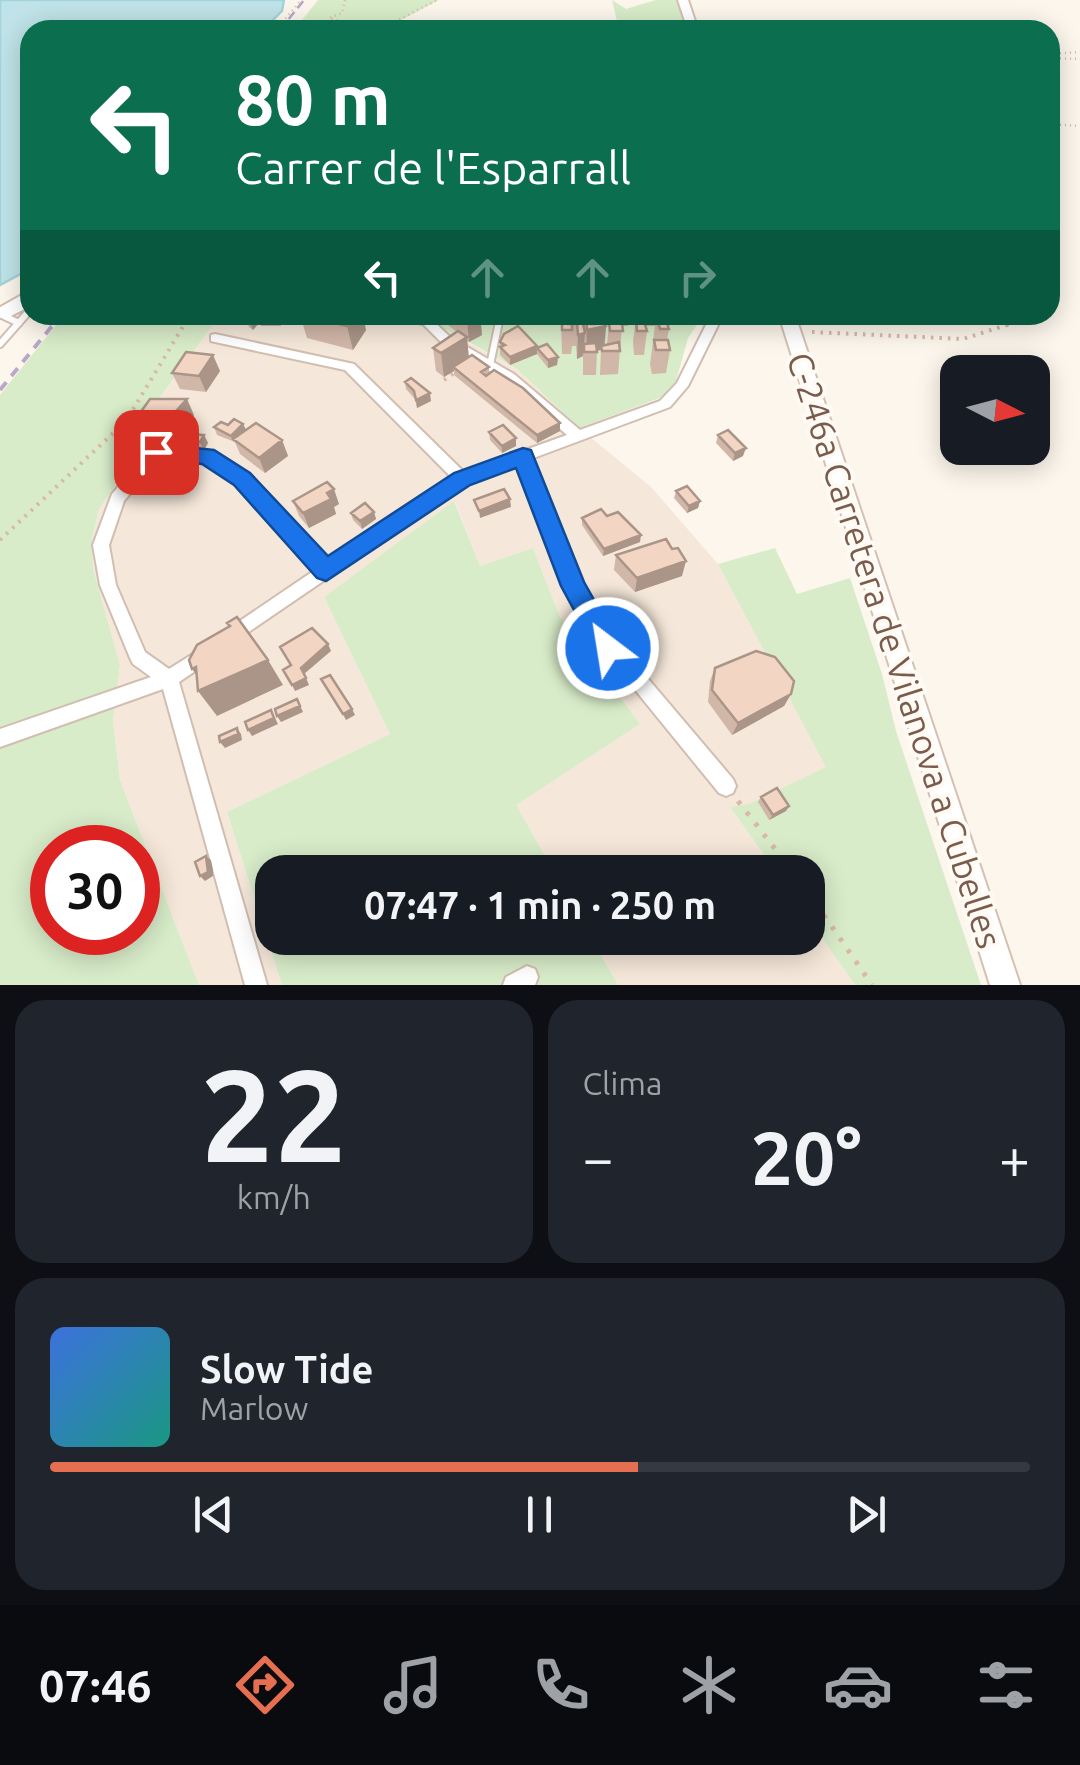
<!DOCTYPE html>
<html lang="es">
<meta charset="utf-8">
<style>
body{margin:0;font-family:Ubuntu,sans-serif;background:#20242c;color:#f1f3f6;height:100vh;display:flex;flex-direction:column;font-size:38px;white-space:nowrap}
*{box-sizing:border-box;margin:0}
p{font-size:32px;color:#9ea1a6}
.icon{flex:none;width:55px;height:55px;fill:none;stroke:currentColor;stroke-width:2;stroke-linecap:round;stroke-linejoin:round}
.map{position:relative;height:985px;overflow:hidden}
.sheet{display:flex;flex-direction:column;gap:15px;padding:15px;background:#0d0f14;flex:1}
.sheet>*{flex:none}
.hud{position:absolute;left:20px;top:20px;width:1040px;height:305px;border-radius:30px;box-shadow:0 5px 25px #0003;background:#0b6e4f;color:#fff;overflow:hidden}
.needle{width:65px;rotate:96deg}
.fabs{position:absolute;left:940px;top:355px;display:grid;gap:20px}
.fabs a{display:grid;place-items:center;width:110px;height:110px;border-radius:20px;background:#171b24;box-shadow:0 5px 25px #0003;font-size:50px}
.speed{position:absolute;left:30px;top:825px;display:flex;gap:20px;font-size:50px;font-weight:700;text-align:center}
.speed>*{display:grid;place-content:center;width:130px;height:130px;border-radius:50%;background:#171b24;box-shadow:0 5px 25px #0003;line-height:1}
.speed .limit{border:15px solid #d22;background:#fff;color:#111}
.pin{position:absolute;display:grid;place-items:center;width:85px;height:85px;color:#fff;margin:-42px;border-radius:20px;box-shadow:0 5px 15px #0006}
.me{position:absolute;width:110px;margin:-55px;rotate:329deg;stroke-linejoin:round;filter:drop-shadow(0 0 8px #0008)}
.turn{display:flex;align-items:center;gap:35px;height:210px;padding:0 50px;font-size:45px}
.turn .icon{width:130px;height:130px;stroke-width:2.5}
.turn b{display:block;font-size:70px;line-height:85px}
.lanes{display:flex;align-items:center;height:95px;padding:0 50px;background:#0003;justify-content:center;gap:50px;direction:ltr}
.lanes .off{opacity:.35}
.big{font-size:75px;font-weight:600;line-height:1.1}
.sheet .card{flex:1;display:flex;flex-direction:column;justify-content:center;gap:15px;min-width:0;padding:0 35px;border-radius:30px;background:#20242c}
.sheet .dial{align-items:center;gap:0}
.dial b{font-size:130px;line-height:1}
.song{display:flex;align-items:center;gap:30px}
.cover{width:120px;height:120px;border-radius:15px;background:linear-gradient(135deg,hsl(220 70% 55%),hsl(170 70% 35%))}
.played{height:10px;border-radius:5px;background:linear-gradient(90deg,#e76f51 60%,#363941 60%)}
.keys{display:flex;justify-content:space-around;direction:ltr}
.heat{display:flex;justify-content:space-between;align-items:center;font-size:55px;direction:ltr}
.sheet .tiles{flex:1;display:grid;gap:15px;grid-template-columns:1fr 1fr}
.card:last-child{grid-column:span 2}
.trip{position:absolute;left:255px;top:855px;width:570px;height:100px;border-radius:30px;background:#171b24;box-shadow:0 5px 25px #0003;font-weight:600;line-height:100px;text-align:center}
.dock{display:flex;height:160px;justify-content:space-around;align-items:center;background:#090b0e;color:#9ea1a6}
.dock .icon{width:70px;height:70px}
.dock .selected{color:#e76f51}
.dock b{font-size:45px;color:#f1f3f6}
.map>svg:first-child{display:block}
.residential{fill:#f5e8da}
.green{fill:#d8ecc9;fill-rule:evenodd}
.water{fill:#bfe3e8;stroke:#a5d3da;stroke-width:2.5}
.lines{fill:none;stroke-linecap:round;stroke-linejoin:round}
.service-casing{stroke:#d1beb0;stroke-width:10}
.pedestrian-casing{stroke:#d1beb0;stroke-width:14}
.minor-casing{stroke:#d1beb0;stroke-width:4}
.secondary-casing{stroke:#d6c0b0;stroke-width:4}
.path-far2{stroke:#d9b8a5;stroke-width:2.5;stroke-dasharray:1 4;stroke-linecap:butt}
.path-far1{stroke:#d9b8a5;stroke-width:4;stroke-dasharray:2.5 6;stroke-linecap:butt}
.path{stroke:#d9b8a5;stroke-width:5;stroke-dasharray:4 10;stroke-linecap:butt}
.service{stroke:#fff;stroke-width:6}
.pedestrian{stroke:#fff;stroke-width:10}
.minor{fill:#fff;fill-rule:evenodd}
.secondary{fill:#fff;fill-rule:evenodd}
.rail-far1{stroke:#b9a8c9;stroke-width:2.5;stroke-dasharray:9 5;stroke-linecap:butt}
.rail{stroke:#b9a8c9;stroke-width:4;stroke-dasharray:10 8;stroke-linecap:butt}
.wall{fill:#d1b7a8}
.shaded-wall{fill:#aa9588}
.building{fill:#f3d5c3;stroke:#aa9588;stroke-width:2.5}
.route{fill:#1a73e8;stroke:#114b97;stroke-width:2.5}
.labels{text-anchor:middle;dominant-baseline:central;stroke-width:8;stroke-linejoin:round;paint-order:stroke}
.street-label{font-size:35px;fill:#7a5c4d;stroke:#fffaf3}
</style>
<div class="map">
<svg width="1080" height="985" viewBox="0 0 1080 985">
<rect width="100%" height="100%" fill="#fdf6ec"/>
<path class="residential" d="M220,315H426L461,339L517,369L579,428L651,487L718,564L827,767L751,803L730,807L776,872H554L515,805L640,724L560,617L533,548L480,566L455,502L324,597L390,734L227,812L282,985H199L120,780L113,721L120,665L93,568L92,537L99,509L140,450L125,447Z
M808,918L855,985H618L591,938H808Z"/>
<path class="green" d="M318,0H439L390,26L294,30Z
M612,0L626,9L656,0H677L686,30H580L617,21Z
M64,315H220L125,446L141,449L99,509L92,538L93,568L120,665L113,721L120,780L199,985H0V395ZM52,848H138V932H52Z
M426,315H704L688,338L674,388L665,396L579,428L517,369L429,320Z
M454,501L480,566L533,548L560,617L640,724L516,805L554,872H272V938H591L618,985H282L227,812L390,734L324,597Z
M775,548L797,594L850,578L882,674L896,731L981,985H855L808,918V872H776L730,807L751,803L826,767L718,564Z"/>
<path class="water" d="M0,0H284L282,11L263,30H30V269L0,285Z"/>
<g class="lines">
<defs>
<path id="service" d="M398,315L422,321
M19,323L4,316L30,303
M0,344L30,310
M490,365L500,317"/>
<path id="pedestrian" d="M0,313L30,296"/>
<path id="minor" d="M414,315H427L450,337L514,374L580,430L660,401L677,383L711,315H723L688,386L670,407L531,459L581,585L600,622L733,779L736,786L733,793L726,796L719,793L588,632L565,586L519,464L467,483L231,644L225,641L222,636L225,631L315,570L237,483L204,461L160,458L124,501L109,545L116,585L145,652L169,669L204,647L210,649L213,655L210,661L179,682L267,985H245L163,689L0,747V729L151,677L133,664L130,658L100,585L93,545L112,494L151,448L156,447L212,452L247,475L328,562L452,478L345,370L215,342L211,341V335L215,334L354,364L464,472L567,435L504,380L442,343Z
M527,966L535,969L538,977L535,985H503L506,977Z"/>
<path id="secondary" d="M678,0H688L698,30H688Z
M779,315H795L1020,985H990Z"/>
</defs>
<use href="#service" class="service-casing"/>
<use href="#pedestrian" class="pedestrian-casing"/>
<use href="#minor" class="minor-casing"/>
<use href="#secondary" class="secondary-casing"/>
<path class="path-far2" d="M345,0L342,13L329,18L365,28
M276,30L301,0
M366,30L394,22L437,0
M1050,54L1080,52
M1050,58L1080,59
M1050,124L1080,126"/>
<path class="path-far1" d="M812,332L963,339L1007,325L1002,315
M444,380L457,371
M0,540L126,421L190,315"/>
<path class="path" d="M738,801L793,872
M808,892L872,985"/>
<use href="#service" class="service"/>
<use href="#pedestrian" class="pedestrian"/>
<use href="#minor" class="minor"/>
<use href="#secondary" class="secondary"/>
<path class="rail-far1" d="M280,30L304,0"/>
<path class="rail" d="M0,390L61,315"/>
</g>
<path class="wall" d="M241,315H284L286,319L280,326H261L260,322L253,330L249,327L245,316Z
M300,315L366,330L353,350L307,338Z
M435,315H480L482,335L469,342L467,341L469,357L489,367V374L560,431L537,443L454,375V371L444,377L436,371L433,348L457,332L444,322L443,318L440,320Z
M551,315H569V318L567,319L568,324H571V315H585V331L586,315L591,324H593L594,316L606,326L605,345L607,344L609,323H618L617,315H629L628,326H622L618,374L600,375L601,350L597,351L596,375H583V356L577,359L576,346H572L571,354H562L561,320L551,323Z
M630,315H660L669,329L667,340L670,350L666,373L652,374L650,364L655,326H645L647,331L644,355H634L633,341L636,319L630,318Z
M500,342L537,348L558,357L557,365L548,368L537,354L510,365L500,355Z
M220,371L206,392L180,389L172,373Z
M405,382L431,401L417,408L415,399L406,389Z
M140,413L194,415L172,439L162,438L157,429L149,428Z
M243,424L246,430L282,440L288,456L265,473L240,454L235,442L217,435L214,427Z
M489,432L516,446L502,453L490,440Z
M204,435L208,443L204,450L191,448L187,440Z
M718,435L743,456L733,461L716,443Z
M676,491L700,501L698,508L687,513L674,498Z
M293,501L339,504L334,507L336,514L309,528L299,516Z
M374,512L376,519L362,529L353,520L351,513Z
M607,516L640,542L603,556L582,525V518Z
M616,555L682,576L635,592L614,570Z
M715,668L791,694L784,706L732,735L708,702L710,681Z
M761,797L789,806L786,811L769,820L758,802Z"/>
<path class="shaded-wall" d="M247,315H266L259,319L260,322L253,330Z
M280,315H284L286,319L280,326L277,318Z
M355,315H363L366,330L353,350L347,326Z
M473,315H480L482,335L469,342L467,319Z
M551,315H569V318L551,323Z
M606,326L604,349L601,346V350L586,352L587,330Z
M585,333L583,356L577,359L578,335Z
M467,337L469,360L453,367L454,371L444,377L441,353Z
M537,346V354L510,365V357Z
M213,355L220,371L206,392L199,376Z
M558,357L557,365L548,368V360Z
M430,393L431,401L417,408L416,400Z
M187,399L194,415L172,439L164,424Z
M560,423V431L537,443V435Z
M243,424L247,432L233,439L234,443L231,436Z
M204,435L208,443L204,450L200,442Z
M516,438V446L502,453V446Z
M282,440L288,456L265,473L259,458Z
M746,448L743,456L733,461L735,453Z
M334,489L339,504L334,507L336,514L309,528L303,513Z
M510,499L511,507L480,518L479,511Z
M700,501L698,508L687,513L689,506Z
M374,512L376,519L362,529L360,521Z
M641,535L640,542L603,556L604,549Z
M686,561L682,576L635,592L637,578Z
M328,644L331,651L304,674L301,668Z
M268,660L283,685L217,716L198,691L206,688L192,669L196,667Z
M306,678L309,685L295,691L292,685Z
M791,694L784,706L732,735L738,723Z
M297,699L303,712L281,722L277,716Z
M352,709L355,715L346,720L343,714Z
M271,710L278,724L252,736L248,730Z
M237,728L241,734L242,740L225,748L220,742Z
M789,806L786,811L769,820L773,815Z
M206,856L211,860L213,870V876L205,881L200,876Z"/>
<path class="building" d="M262,315H280L277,318L259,319Z
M301,315H355L347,326Z
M562,315H566L568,324H572V330H562Z
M571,315H581L585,333L578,335L577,322H572Z
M586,315H590L591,324H595L594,316L605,315L606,326L587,330Z
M657,317H665L669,329H660Z
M636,318H643L647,331H637Z
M609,323H622L623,331H610Z
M518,326L537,346L510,357L500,347L505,345L500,342L504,334Z
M458,331L467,337L441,353L433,348Z
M654,340H668L670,350H656Z
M619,342L620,351H602L601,346Z
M596,343L597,352H584V344Z
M547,344L558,357L548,360L537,348Z
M186,352L213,355L199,376L172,373Z
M472,355L489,367L481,372L486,376L494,370L523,388L560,423L537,435L453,367Z
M411,378L430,393L416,400L414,391L405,382Z
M150,399H187L164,424L154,423L158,415L140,413Z
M234,419L243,424L231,436L214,427L221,422L228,425Z
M256,423L282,440L259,458L233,439Z
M503,425L516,438L502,446L489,432Z
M728,430L746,448L735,453L718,435Z
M190,434L204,435L200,442L187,440Z
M327,482L334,489L327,493L331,499L303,513L293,501Z
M687,486L700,501L689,506L676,491Z
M504,489L510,499L479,511L474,500Z
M365,503L374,512L360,521L351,513Z
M601,509L607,516L618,512L641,535L604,549L582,518Z
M666,539L672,549L678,548L686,561L637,578L616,555Z
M237,617L268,660L198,691L196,667L192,669L189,660L197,645L230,626L227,623Z
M312,628L328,644L301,668L306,678L292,685L283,670L291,665L280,647Z
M756,651L775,657L794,681L791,694L738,723L712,690L715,668Z
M330,675L352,709L343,714L321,679Z
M297,699L300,706L277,716L275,709Z
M271,710L274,718L248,730L245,722Z
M237,728L238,734L220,742L219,736Z
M777,788L789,806L773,815L761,797Z
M206,856L208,872L200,876L195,862Z
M645,857L688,861V872H645Z"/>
<path class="route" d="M156,444L214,450L250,473L328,556L454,473L523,448L531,450L584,582L621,648L618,656L608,660L599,656L561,586L516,468L470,485L326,581L317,578L234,485L202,464L148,457L145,452L148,446Z"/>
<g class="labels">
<g class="street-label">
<text transform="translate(895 650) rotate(72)">C-246a Carretera de Vilanova a Cubelles</text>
</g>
</g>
</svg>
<div class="fabs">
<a><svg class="needle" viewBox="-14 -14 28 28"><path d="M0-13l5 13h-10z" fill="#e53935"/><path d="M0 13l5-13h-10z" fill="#9ea1a6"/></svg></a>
</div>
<div class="speed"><div class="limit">30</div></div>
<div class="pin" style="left:156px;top:452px;background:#d93025"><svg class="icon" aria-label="arrive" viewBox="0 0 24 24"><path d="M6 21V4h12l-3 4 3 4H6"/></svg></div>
<svg class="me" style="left:608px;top:648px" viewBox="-20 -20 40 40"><circle r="17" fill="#1a73e8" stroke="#fff" stroke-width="3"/><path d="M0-11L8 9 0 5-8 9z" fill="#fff"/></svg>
<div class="trip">07:47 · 1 min · 250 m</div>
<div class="hud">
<div class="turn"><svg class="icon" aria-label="left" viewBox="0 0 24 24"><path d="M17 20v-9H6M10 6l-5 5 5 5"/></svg><div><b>80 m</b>Carrer de l'Esparrall</div></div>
<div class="lanes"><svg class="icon" aria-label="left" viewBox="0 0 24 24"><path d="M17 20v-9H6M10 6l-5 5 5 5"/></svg><svg class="icon off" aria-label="ahead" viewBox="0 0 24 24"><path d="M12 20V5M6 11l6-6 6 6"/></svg><svg class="icon off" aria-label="ahead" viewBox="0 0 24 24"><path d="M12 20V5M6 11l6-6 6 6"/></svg><svg class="icon off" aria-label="right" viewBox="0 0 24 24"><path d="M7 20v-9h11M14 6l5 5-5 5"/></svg></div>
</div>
</div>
<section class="sheet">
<div class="tiles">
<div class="card dial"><b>22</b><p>km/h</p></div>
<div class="card"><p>Clima</p>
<div class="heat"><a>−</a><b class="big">20°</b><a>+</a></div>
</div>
<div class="card">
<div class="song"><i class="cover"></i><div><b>Slow Tide</b><p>Marlow</p></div></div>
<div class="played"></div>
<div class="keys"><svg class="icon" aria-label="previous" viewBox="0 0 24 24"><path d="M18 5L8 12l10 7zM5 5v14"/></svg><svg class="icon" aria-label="pause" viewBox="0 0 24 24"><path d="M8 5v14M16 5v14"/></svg><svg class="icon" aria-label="next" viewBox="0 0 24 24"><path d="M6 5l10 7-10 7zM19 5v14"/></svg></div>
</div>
</div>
</section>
<nav class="dock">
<b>07:46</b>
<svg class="icon selected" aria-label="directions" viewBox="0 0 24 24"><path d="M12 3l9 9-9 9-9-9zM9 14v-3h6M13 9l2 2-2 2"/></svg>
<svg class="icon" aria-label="music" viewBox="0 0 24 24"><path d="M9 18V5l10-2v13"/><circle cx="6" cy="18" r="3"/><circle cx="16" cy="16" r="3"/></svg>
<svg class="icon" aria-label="phone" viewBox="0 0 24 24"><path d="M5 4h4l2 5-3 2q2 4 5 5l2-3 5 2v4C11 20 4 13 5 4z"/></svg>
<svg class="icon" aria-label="climate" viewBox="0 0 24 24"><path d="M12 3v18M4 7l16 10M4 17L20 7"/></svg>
<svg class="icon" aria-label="car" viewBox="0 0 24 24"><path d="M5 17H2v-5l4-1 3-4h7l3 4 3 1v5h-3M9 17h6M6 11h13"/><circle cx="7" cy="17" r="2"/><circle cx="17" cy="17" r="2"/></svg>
<svg class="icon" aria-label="filters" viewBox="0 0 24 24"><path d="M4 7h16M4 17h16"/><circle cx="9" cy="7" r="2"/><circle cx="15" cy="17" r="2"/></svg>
</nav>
